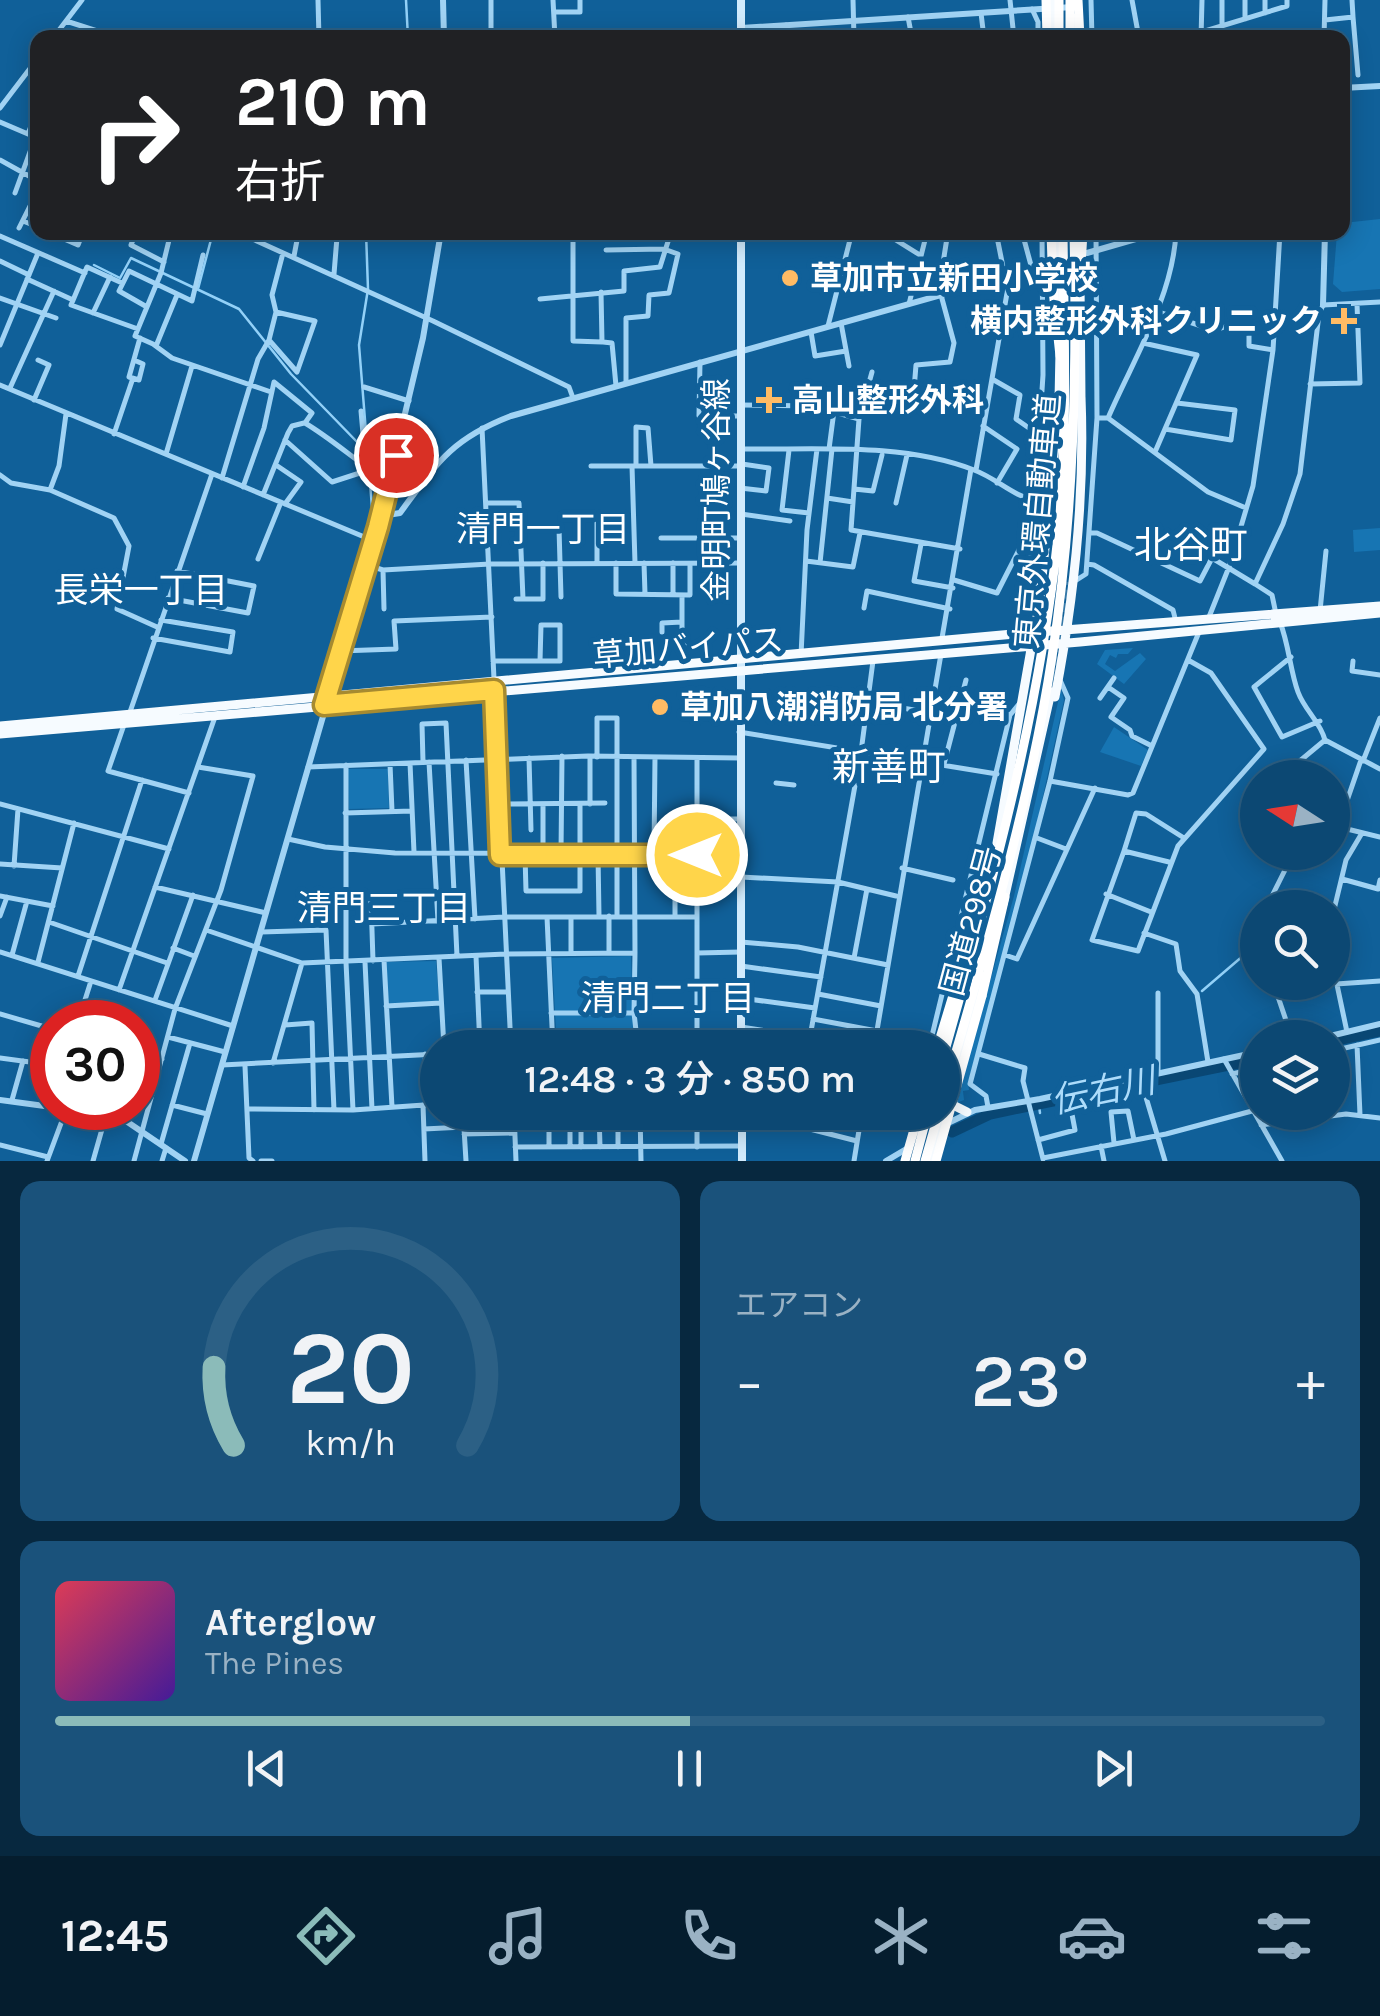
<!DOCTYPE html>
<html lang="ja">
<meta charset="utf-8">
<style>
body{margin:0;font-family:Karla,"Noto Sans JP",sans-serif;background:#1a527b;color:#f1f3f6;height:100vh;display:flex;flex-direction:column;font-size:38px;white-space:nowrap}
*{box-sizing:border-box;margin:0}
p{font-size:32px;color:#9ab2c4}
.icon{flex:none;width:55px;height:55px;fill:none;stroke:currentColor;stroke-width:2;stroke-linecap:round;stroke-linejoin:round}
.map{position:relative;height:1161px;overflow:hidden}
.drawer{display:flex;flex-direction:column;gap:20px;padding:20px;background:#07283f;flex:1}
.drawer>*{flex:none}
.guide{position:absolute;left:30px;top:30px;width:1320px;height:210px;border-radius:20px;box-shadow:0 5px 25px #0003,0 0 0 2px #2c6085;background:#202124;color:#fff;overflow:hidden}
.needle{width:65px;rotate:282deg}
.buttons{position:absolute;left:1240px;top:760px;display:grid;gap:20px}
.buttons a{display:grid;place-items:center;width:110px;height:110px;border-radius:50%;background:#0c4873;box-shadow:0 5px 25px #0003,0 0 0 2px #2c6085;font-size:50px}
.speed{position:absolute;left:30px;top:1000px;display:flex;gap:20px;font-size:50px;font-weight:700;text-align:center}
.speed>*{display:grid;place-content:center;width:130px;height:130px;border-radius:50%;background:#0c4873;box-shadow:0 5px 25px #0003,0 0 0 2px #2c6085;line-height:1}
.speed .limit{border:15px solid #d22;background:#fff;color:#111}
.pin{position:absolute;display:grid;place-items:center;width:85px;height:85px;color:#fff;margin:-42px;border:5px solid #fff;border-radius:50%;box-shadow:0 2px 10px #0007}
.me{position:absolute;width:110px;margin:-55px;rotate:270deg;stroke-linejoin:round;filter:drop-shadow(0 0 8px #0008)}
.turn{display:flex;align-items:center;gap:35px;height:210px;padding:0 40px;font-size:45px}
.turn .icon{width:130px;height:130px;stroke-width:2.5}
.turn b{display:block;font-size:70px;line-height:85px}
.big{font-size:75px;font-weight:600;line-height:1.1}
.drawer .tile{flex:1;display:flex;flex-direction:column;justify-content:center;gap:15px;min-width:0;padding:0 35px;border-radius:20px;background:#1a527b}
.drawer .dial{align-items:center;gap:0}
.dial svg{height:260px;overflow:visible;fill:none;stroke:#2c6085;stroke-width:7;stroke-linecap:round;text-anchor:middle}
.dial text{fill:#f1f3f6;stroke:none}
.song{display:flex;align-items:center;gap:30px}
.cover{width:120px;height:120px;border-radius:15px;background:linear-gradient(135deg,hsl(350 70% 55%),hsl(260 70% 35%))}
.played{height:10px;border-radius:5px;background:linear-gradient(90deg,#8bbbb9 50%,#2c6085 50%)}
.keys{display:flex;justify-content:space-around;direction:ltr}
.heat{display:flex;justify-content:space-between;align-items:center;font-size:55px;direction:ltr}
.drawer .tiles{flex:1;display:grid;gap:20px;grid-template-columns:1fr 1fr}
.tile:last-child{grid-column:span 2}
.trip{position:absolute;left:420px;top:1030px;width:540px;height:100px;border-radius:50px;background:#0c4873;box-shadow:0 5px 25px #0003,0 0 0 2px #2c6085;font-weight:600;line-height:100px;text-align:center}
.dock{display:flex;height:160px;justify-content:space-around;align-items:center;background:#051d2e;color:#9ab2c4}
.dock .icon{width:70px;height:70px}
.dock .selected{color:#8bbbb9}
.dock b{font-size:45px;color:#f1f3f6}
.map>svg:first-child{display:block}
.green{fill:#1775b3}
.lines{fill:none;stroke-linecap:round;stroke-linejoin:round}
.stream{stroke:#93d1f8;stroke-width:2.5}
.river{stroke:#094774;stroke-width:11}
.trunk-tunnel{stroke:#3478a8;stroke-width:9;stroke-dasharray:9 4.5;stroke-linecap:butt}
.minor{stroke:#a1d3f4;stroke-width:5}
.tertiary{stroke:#a1d3f4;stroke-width:6}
.secondary{stroke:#d1ebfd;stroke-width:8}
.trunk{stroke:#f6fbff;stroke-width:9}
.motorway{stroke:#fff;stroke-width:9}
.motorway-bridge{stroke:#fff;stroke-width:9}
.route-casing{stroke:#a68a30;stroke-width:25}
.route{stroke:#ffd54a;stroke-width:18}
.poi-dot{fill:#ffbb64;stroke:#106099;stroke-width:4}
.labels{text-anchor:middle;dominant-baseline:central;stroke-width:10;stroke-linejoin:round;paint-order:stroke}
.poi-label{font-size:32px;font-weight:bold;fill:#fff;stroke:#106099;text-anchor:start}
.street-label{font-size:32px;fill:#fff;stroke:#106099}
.neighbourhood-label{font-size:35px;fill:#fff;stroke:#106099}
.water-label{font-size:35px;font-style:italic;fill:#addcfb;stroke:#106099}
.quarter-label{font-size:38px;fill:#fff;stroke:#106099}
</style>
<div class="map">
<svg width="1380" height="1161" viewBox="0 0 1380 1161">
<rect width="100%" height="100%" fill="#106099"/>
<path class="green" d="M1380,219V289L1342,292L1333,284L1337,233L1342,232L1343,223Z
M1380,528V550L1354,552L1353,530Z
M1133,648L1128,654H1118L1116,658L1110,655L1105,664L1115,671L1140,653L1146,659L1124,684L1097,664L1105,650Z
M1061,689L1064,700L1030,855L968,1083L969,1090L963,1091L964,1100L956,1103L1014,896Z
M1114,727L1148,750L1141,766L1100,752Z
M348,769H388L389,808L349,809Z
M631,956L634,1045L557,1047L552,958Z
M436,961L439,1001L388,1004L386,962Z"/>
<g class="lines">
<path class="stream" d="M406,0L408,38
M366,232L368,289L359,345L373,520
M94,265L120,278L131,258L239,309L291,374L361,446
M198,289L213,232
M1202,991L1258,943
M1039,1106L1040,1113"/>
<path class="river" d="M1332,1041L1380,1031
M952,1132L990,1114L1258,1059"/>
<path class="trunk-tunnel" d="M1040,635L1047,583
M1051,692L1068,582"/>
<path class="minor" d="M318,0L319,38
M491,0V38
M553,0L555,38
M853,0L854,38
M1010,0L1014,38
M1091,0L1092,38
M1132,0L1139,38
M1032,9L1038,22V38
M554,12H580V0
M981,13L984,38
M1265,13V0
M908,17L912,38
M1353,17L1358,75
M1245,19V0
M1325,20L1353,17L1352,0
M66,21L119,38
M786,25V38
M1222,26V0
M53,38L82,0
M1182,38L1287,6V0
M1201,38L1202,0
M1324,38L1325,0
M0,108L38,58
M0,122L35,137
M28,134L38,108
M0,160L38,181
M15,193L35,138
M23,221L38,227
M19,228L30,206L38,203
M48,232L78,245L83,232
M136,232L131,245L164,262
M171,232L161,273L135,336L153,344L172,358L271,392
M237,232L433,321L569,387L573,398
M573,232V341L602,342L601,292
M883,232L920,255
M996,232L1005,277
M1022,232L1032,269
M0,236L85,273
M947,238L943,263L947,293
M606,250L664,249L678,254L669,293L649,295L648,316L626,318V383
M294,256L298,235L324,237L325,232
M0,261L29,275
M334,274L337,237L368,236L369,232
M27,279L73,300
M122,283L87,267L71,305L138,329
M0,298L56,318
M540,299L624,291V271L660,267L671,232
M909,304L927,232
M147,307L119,291L129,271L192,301L203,255
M1155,311L1214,330L1224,327L1249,333V346L1273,350
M93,313L110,277
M841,323L849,366
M828,326L852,232
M1002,327L1012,330L1018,314H1044
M811,332L815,356L846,351
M269,340L297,372L315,321L276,312
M603,342L612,343L616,386
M1143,343L1197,355L1155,452
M0,345L38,253
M156,346L177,295
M134,360L143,364L139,380L129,377L140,338
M700,362L699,416H741
M872,372L859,419L851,530L960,549
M992,379L1020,395L1016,419L1029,428L1041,429
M1310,384L1360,383L1357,304
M0,385L374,541
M364,387L409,401
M10,388L54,291
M34,400L49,365L38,360
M913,402L916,365L950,362L954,343L941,295
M741,405L813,406L859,419
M361,411L366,468
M1097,418H1108C1133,360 1173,297 1176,232
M1108,418L1208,492L1246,508
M983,426L1017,449L997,483
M482,428L494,679
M1165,429L1231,440L1235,410L1177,403
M114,434L133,378
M285,440L332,482L369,470
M741,449C816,450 902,442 974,470C996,478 1013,496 1036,501
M829,449L834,411
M789,450L782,510L809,513
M166,454L192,366
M276,465L301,482L285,504
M591,466H740
M632,466L635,563
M636,466V427L648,428L651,466
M976,470L1010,276
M0,475L11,483L50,490L114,518L129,546L117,609L157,627
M222,478L258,359L269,340L276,312L272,295L283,253
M243,487L264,428L274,382L312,413L305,423C335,441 359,464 389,482
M740,488L766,491L769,468L742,464
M854,489L873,491L882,455
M50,490L59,466L66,414
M263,495L288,433L292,426L304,423
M827,498L853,502
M487,503H519L523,599
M896,503L907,455
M741,514L790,521
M559,528L561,597
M1090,533H1097L1200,581L1212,558L1255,584
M661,538H741
M921,544L914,581L953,588
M258,559L281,502
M806,561L853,567L860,533
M597,563V521
M616,563V594L690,595V564
M644,563L645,594
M673,563V595
M820,563L832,449
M1087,564L1094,565L1173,610L1176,622
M367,565L383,570L490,564L741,563
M383,570L384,609
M954,580L997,593L1023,542L1033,543
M1075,581L1086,574L1097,418L1096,232
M682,595V644L686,647L688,664
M1039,595L1030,573L1043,375L1042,232
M168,598L248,613L254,586L177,571
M516,599H543V563
M864,608L867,591L950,609
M1320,611L1326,551
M1276,614L1272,595L1255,584L1283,524L1300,474L1319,314L1323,305L1380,302
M1209,617L1229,567L1253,486L1273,350L1280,232
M1280,622C1289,645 1290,670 1298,692C1305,711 1320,721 1325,740L1380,769
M662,632V623L682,622
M153,638L230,652L233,632L161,620
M942,638L971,469
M340,651L396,649L394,621L492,617
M801,655L807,530L817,449
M1291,657L1254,687L1282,737L1320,721
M493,661H560V625H541L540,661
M1353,661L1352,671L1380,675
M1108,687L1124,698L1111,717L1130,730L1132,736L1152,746
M494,691L511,1048
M961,698L1011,713
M1100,698L1114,678
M868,702L931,713
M130,712L212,474
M125,722L108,771L189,793
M739,732L997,774
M597,757V718H617V916
M634,757L635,953
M529,758L531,830
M466,760L475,919
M1363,761L1380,718
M423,762L422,724L446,723L457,956
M429,762L438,921
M410,763L414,852
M390,764L392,811
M944,764L966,680
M346,765V962L353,1110
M308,767L588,756L740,758
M1288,778L1295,765L1325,740
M1050,781L1128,795L1133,793L1199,632
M776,783L794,785
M0,804L169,849
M499,804L605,803
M590,804V757
M345,813L412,811
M1332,821L1343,828L1380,837
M1339,824L1361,760
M1037,838L1066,849
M288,839L325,847L395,853L741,854
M1124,851L1092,940L1138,951L1178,846L1264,749L1211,673L1188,660
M561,853L562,756
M543,854V805
M654,854L655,757
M525,855L526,891H580V804
M598,855L599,916
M1169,862L1124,851L1136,813L1146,814L1184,838
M0,864L62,868
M14,866L18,809
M902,868L953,880
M741,877L838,882L896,896
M1342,879L1378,889L1380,880
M155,887L266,913
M1106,894L1151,912
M0,896L53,906
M345,901L371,900L373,961
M1266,908L1294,852
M0,916L7,897
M609,916V953
M547,917L553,1048
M571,917V952
M675,917V819H740
M1332,918L1346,860L1362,833
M49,922L167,963
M372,924L504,917H697
M206,930L302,963L506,954L635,953L634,1013L638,1048
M261,932L326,930L334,1110
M1144,933L1176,944L1180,971L1197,994L1208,1062
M741,942L798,947L888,965
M173,948L194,956
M0,952L233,1026
M697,953L741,952
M12,955L27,901
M1005,955L1017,959L1095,788
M476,956L480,1048
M439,958L444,1048
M854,958L867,889
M384,960L392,1107
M1332,961L1347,1032
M38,962L74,823
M365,962L372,1109
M741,966L821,977
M78,976L142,780
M1273,982L1292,1038
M1336,984L1380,981
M119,990L215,717
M477,992H508
M1158,993V1073
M818,994L881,1006
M741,998L815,1008
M155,1000L193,895
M386,1006L441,1003
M551,1013H634
M0,1014L52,1029
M813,1019L877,1031
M78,1022L91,981
M285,1025L312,1023L314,1110
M741,1027L805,1037
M168,1037L225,1052
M1357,1045L1360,1115
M697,1048V758
M808,1048L861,752L873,661
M874,1048L941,654
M929,1048L1010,715L1019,704
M1332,1051L1380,1040
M138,1052L162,1059
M425,1054L428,1105
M979,1054L1025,1068L1023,1081L1043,1159
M0,1058L52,1065
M1224,1059L1282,1161
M273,1063L302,963
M222,1065L438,1054
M245,1066L249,1158L253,1161
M1232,1074L1258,1068
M1145,1094L1165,1161
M12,1100L23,1061
M172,1105L207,1114
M423,1105L425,1161
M988,1107L986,1096L970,1084L1050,781L1068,698L1060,680
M248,1109L353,1110L438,1104
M463,1112L466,1161
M514,1112L516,1161
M570,1112V1147
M581,1112V1147
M599,1112L600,1147
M618,1112V1147
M640,1112L641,1161
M463,1114L494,1112
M126,1121L129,1108
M743,1121L790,1128L798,1126L857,1141
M1261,1125L1346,1114L1380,1118
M424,1129L464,1127
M464,1134L515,1133
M1038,1140L1075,1130L1071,1109
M1114,1143L1111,1112L1128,1111L1134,1140
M161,1144L190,1043
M0,1145L48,1157
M1101,1146L1104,1161
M515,1147L742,1146
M549,1147V1112
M697,1147V1112
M1043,1158L1166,1134L1252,1111
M47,1161L66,1110
M93,1161L108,1108
M134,1161L175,1009L221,890L253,776L198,767
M162,1161L166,1148
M261,1161H272
M854,1161L862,1112"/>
<path class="tertiary" d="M443,0L444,38
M741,28L1073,7
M1342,88L1380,86
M1087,253L1160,232
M1323,305L1325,232
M381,516L400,513C436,464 451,439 511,416L1048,265
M1322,1038L1380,1024
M0,1100L52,1107
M54,1108L126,1121L185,1161
M948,1123L975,1110L1040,1099L1258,1052
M194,1161L378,527L423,338L441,232
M886,1161L908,1148"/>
<path class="secondary" d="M741,0V38
M741,232V1048
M742,1112V1161"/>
<path class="trunk" d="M1053,0L1054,38
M1075,18V38
M1058,232L1059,315
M1080,281L1081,400
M1059,400L1060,351
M1055,697C1074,599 1085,497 1081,397
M0,726L1025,633L1380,606
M0,734L1080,642L1380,613
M997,843L1040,598L1060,396
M1003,904L1051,692
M949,1103L967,1112
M931,1161L982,977"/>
<path class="motorway" d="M1078,0L1080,38
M1080,284L1083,232
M1053,290L1060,356
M982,996L1005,897
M937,1048L985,890"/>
<path class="motorway-bridge" d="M1046,0L1047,38
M1059,0V38
M1070,0V38
M1051,232L1053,290
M942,1061C991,888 1039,715 1058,536C1068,435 1064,334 1063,232
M942,1100C984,954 1029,808 1052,657C1074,516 1077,375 1074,232
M905,1161L919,1112
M915,1161L928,1112
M925,1161L939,1112
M936,1161L982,996"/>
</g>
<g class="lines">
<defs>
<path id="route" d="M396,455L378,527L324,705L494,690L500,855H697"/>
</defs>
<use href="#route" class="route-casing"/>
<use href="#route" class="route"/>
</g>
<g class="poi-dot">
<circle cx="790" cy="278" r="10"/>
<path d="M1339 306h10v10h10v10h-10v10h-10v-10h-10v-10h10z"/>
<path d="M764 385h10v10h10v10h-10v10h-10v-10h-10v-10h10z"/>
<circle cx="660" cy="707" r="10"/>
</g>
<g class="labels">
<g class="poi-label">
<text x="810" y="278">草加市立新田小学校</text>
<text x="1322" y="321" text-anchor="end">横内整形外科クリニック</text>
<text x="792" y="400">高山整形外科</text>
<text x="680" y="707">草加八潮消防局 北分署</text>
</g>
<g class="street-label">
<text transform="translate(716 490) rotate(-90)">金明町鳩ヶ谷線</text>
<text transform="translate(1038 521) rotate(-85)">東京外環自動車道</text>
<text transform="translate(688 648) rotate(-5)">草加バイパス</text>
<text transform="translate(971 921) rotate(-75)">国道298号</text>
</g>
<g class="neighbourhood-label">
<text x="543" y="529">清門一丁目</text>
<text x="141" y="590">長栄一丁目</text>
<text x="384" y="908">清門三丁目</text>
<text x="668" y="998">清門二丁目</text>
</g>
<g class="water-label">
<text transform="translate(1103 1091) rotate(-12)">伝右川</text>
</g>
<g class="quarter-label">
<text x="1191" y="545">北谷町</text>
<text x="889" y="767">新善町</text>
</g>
</g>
</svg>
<div class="buttons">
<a><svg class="needle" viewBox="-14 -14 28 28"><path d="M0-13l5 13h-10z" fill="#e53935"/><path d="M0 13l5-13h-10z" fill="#9ab2c4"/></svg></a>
<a><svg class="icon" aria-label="search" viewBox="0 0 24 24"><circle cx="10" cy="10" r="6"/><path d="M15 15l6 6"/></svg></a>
<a><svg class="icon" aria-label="layers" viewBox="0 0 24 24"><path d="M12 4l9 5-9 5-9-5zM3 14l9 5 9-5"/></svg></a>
</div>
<div class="speed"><div class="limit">30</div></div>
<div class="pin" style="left:396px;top:455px;background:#d93025"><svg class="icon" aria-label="arrive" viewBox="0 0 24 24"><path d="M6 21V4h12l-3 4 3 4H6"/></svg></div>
<svg class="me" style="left:697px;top:855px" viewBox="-20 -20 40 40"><circle r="17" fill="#ffd54a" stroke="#fff" stroke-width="3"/><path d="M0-11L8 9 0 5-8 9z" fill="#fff"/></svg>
<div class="trip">12:48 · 3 分 · 850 m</div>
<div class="guide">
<div class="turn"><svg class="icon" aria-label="right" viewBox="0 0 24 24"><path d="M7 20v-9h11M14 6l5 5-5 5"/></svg><div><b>210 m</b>右折</div></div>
</div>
</div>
<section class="drawer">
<div class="tiles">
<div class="tile dial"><svg viewBox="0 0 100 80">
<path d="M14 69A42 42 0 1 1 86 69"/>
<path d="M14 69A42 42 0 0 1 8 45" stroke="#8bbbb9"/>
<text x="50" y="56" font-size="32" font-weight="700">20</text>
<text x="50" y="72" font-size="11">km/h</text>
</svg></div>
<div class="tile"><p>エアコン</p>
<div class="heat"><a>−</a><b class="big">23°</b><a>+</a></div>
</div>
<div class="tile">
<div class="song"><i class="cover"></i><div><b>Afterglow</b><p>The Pines</p></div></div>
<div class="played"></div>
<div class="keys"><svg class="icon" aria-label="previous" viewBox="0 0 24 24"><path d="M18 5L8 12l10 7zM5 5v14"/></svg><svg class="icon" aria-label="pause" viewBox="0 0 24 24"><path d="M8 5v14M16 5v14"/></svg><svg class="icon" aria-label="next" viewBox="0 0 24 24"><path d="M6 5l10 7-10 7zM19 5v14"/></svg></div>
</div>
</div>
</section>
<nav class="dock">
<b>12:45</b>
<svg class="icon selected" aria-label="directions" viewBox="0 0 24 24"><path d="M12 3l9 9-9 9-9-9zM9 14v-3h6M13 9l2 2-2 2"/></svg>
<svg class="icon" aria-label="music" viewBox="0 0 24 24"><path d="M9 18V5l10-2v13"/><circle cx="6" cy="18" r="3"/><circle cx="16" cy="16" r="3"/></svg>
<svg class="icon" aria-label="phone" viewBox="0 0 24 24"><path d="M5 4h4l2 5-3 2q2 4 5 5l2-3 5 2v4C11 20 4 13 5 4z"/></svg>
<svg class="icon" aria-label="climate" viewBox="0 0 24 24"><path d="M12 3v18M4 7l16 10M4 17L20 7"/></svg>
<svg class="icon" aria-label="car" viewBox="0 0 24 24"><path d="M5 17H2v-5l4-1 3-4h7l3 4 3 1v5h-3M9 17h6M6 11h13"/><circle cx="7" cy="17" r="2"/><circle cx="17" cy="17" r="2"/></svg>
<svg class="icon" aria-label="filters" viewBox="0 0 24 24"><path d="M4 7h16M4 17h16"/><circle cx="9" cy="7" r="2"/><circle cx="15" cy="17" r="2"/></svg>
</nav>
